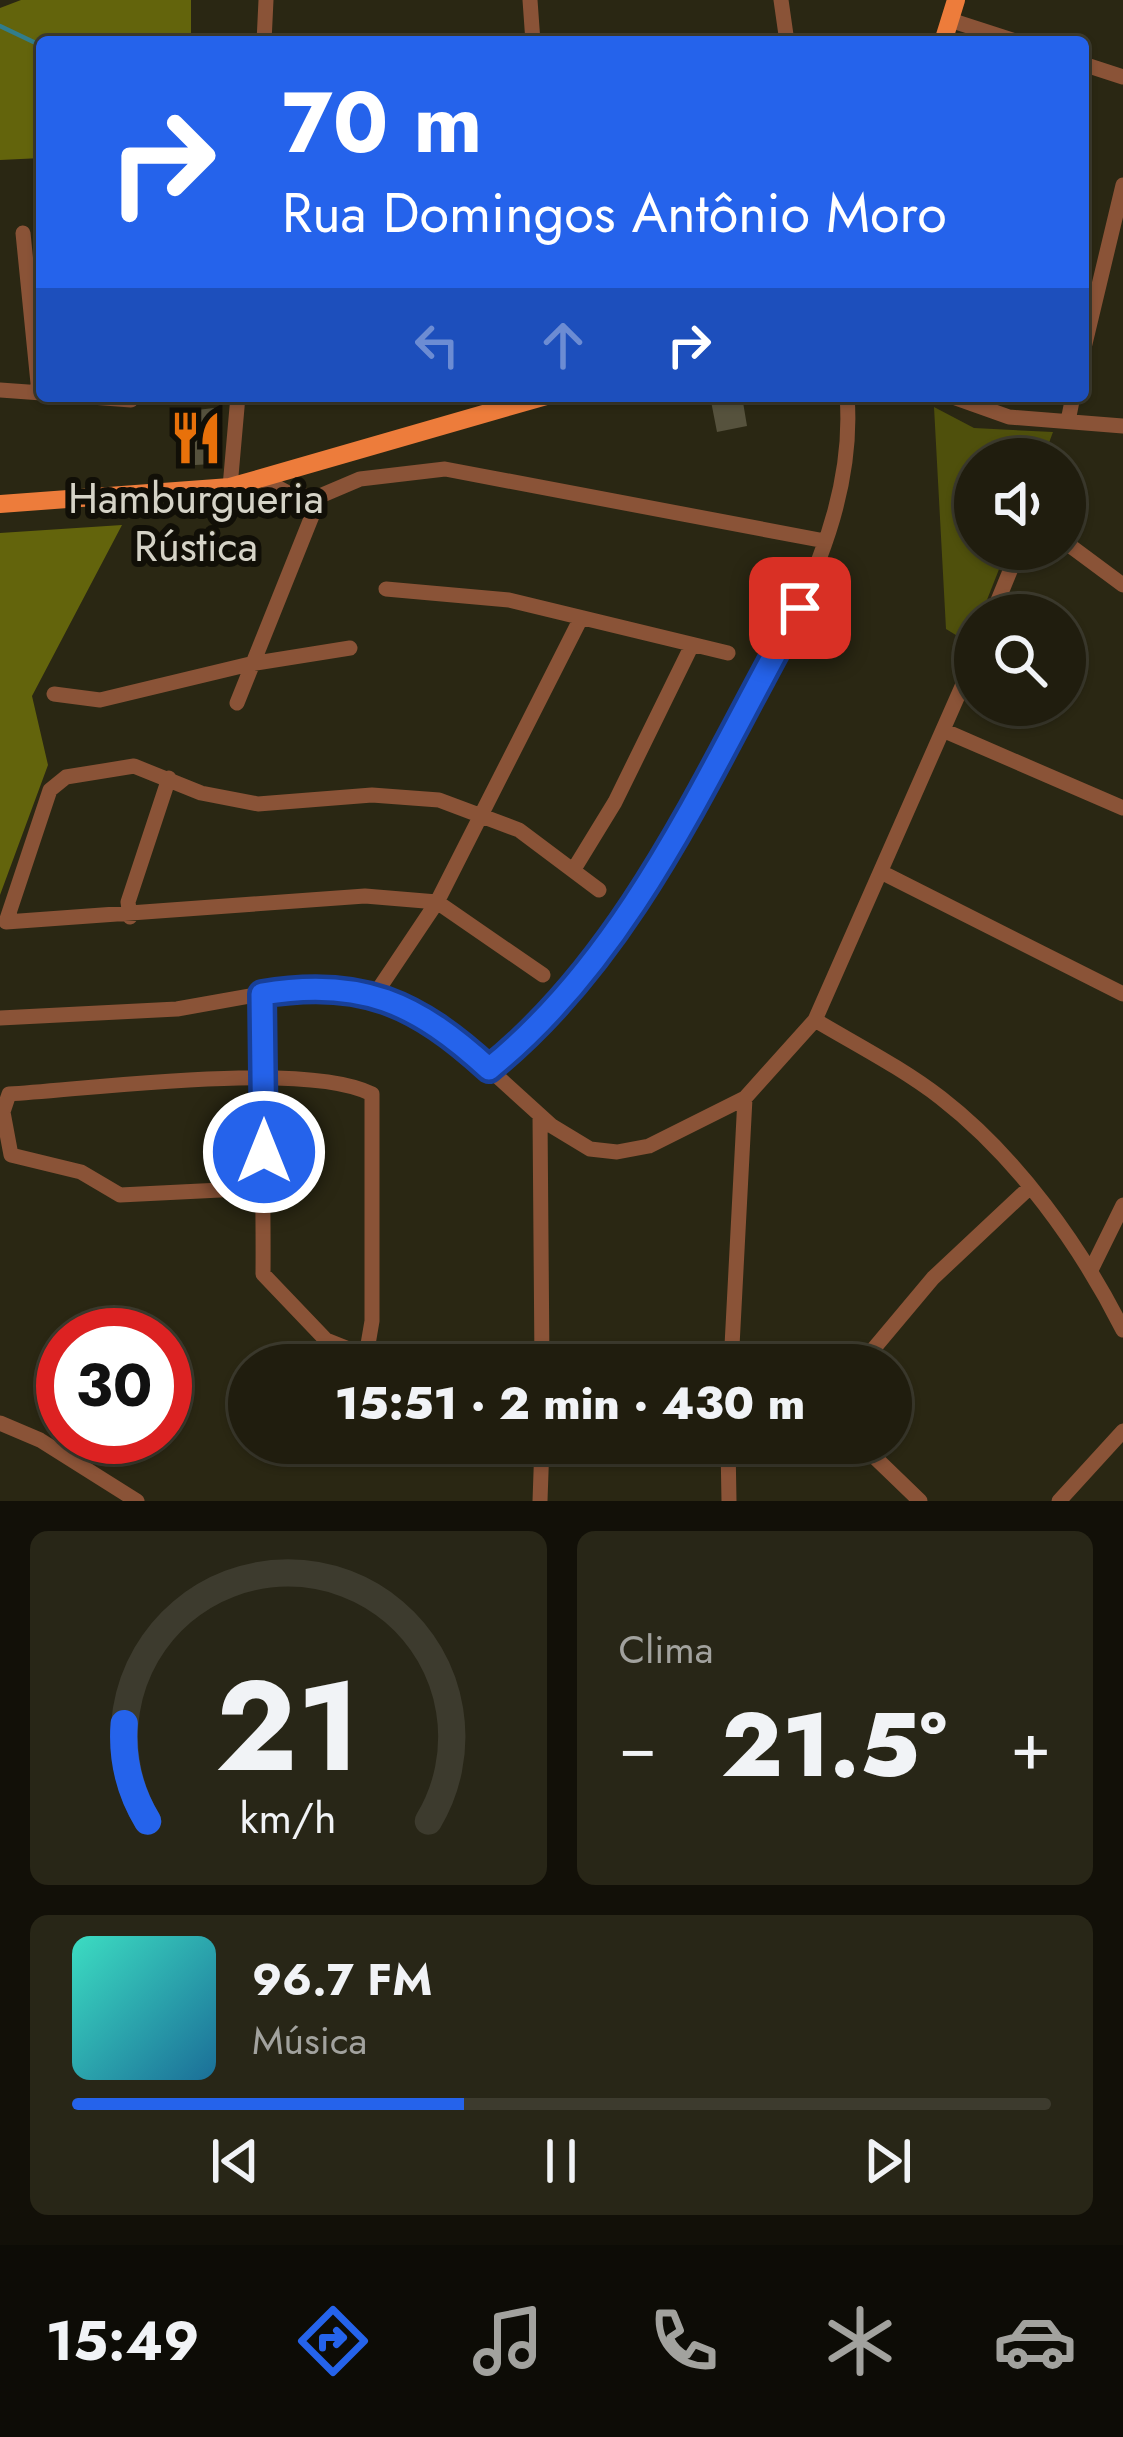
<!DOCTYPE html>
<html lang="pt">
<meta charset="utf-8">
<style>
body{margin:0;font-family:Jost,sans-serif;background:#282617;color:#f1f3f6;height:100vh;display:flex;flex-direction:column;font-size:45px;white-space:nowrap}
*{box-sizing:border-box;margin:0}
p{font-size:39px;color:#a2a29e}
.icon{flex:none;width:66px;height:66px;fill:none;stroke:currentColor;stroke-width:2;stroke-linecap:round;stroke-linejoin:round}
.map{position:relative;height:1501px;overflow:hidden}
.panel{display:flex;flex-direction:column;gap:30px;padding:30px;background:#121008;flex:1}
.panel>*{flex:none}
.top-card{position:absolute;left:36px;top:36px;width:1053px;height:366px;border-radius:12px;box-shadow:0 3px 9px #0004,0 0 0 3px #3d3b2e;background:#2563eb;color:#fff;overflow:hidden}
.buttons{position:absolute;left:954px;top:438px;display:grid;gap:24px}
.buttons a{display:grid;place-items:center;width:132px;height:132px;border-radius:50%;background:#201d0e;box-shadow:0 3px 9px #0004,0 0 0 3px #3d3b2e;font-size:60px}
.speed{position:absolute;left:36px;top:1308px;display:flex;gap:24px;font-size:60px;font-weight:700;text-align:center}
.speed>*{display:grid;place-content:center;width:156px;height:156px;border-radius:50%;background:#201d0e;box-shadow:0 3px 9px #0004,0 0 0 3px #3d3b2e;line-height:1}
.speed .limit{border:18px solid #d22;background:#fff;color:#111}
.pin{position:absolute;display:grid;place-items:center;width:102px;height:102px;color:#fff;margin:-51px;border-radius:24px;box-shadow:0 6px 18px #0006}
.me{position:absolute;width:132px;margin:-66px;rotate:0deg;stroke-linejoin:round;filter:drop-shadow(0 0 9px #0008)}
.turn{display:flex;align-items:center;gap:42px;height:252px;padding:0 48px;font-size:54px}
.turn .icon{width:156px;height:156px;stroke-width:2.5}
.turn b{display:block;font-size:84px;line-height:102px}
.lanes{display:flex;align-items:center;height:114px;padding:0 48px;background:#0003;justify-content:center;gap:60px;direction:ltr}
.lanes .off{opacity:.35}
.big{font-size:90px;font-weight:800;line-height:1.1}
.panel .tile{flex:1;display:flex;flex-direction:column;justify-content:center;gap:18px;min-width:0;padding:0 42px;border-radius:18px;background:#282617}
.panel .dial{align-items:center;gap:0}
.dial svg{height:312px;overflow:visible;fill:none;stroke:#3d3b2e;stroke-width:7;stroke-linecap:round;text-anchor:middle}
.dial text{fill:#f1f3f6;stroke:none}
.song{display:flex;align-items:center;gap:36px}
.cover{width:144px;height:144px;border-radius:18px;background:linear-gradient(135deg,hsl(170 70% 55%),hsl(200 70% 35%))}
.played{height:12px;border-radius:6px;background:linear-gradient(90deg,#2563eb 40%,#3d3b2e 40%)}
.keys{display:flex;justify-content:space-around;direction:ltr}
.heat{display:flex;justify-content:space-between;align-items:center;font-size:66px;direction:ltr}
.panel .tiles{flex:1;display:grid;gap:30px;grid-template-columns:1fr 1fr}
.tile:last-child{grid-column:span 2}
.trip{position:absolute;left:228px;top:1344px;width:684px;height:120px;border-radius:60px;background:#201d0e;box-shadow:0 3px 9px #0004,0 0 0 3px #3d3b2e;font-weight:800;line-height:120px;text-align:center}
.menu{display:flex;height:192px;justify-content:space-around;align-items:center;background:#0d0c06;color:#a2a29e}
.menu .icon{width:84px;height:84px}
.menu .on{color:#2563eb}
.menu b{font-size:54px;color:#f1f3f6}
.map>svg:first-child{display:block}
.green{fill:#4f500c}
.forest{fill:#63640c}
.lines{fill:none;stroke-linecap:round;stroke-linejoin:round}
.stream{stroke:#317d8b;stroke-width:4.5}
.building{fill:#56523d}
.minor{stroke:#8a5337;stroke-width:15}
.major{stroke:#ed7c3b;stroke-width:18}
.route-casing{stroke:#184099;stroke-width:30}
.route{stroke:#2563eb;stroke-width:21}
.labels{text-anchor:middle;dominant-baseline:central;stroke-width:12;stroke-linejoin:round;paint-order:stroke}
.poi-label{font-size:42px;fill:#d5d3c7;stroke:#110f07}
</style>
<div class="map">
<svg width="1123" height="1501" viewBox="0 0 1123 1501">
<rect width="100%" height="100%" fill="#2a2713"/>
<path class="green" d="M934,407L974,428L1053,432L1043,459H975V549H1007L981,615H975L969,643L946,629Z"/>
<path class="forest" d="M21,0H191V42H42V158L0,160V8Z
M122,525L32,696L48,765L0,895V533Z"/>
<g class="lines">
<path class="stream" d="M0,26L42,46"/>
</g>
<path class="building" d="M710,396H742L747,426L717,432Z
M214,408L212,464L179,466L180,412Z"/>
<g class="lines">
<path class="minor" d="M530,0L533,42
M781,0L787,42
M950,20L1018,42
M264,42L266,0
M1083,64L1123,77
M23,233L39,393
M1083,352L1123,185
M0,390L42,393
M78,396L131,400
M950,396L1009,417L1123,426
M1068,421L1073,396
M264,480L294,496H320L360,479L445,469L825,541
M230,487L238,396
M1065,542L1123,585
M386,589L509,600L728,653
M992,615L1019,549
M54,694L100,700L250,664L350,648
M237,703L320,496
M945,731L1123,808
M574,869L615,802L692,645
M881,872L1123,994
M130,917L128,902L169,778
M543,975L437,902L365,896L6,922L50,790L66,777L134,766L201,793L258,804L372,795L439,800L519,830L599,890
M376,993L437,902L581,618
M263,994C259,1087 264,1181 263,1274L326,1340L366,1356L372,1321V1094C305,1060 92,1089 9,1094L3,1112L11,1155L81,1172L120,1195L263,1188
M0,1018L177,1009L306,986L376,993L444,1028L552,1126L590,1149L617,1152L649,1146L745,1098L815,1020L975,657
M815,1020C857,1045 902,1068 941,1098C1017,1157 1080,1245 1123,1330
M489,1069C596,983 659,862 724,744C783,637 857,524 847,396
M540,1115L542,1365
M1092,1268L1123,1205
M731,1365L745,1098
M860,1365L933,1278L1029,1188
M0,1423L40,1440L137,1501
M860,1443L920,1501
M728,1444L729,1501
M542,1452L795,1443
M540,1501L542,1444
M1059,1501L1123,1431"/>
<path class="major" d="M943,42L956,0
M0,504L230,487L546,396"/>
</g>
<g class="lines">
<defs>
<path id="route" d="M264,1152L262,994C361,977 417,1003 489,1069C635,951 710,767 800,608"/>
</defs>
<use href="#route" class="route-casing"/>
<use href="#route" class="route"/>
</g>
<defs>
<symbol id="restaurant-bare" viewBox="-9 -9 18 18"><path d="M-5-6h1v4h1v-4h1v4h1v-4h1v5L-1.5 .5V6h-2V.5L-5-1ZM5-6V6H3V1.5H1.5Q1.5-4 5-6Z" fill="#e8710a" stroke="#110f07" stroke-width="2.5" paint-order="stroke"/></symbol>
</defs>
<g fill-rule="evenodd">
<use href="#restaurant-bare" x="158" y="400" width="76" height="76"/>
</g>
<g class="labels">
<g class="poi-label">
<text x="196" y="498">Hamburgueria<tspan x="196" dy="48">Rústica</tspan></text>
</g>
</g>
</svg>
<div class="buttons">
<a><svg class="icon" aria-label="sound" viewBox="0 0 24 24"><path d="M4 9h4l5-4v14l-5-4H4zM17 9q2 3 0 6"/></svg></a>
<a><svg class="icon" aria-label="search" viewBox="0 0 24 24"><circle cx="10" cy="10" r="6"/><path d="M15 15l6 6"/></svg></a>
</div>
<div class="speed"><div class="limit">30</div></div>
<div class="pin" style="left:800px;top:608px;background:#d93025"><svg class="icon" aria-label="arrive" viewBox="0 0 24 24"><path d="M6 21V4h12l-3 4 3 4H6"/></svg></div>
<svg class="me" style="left:264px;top:1152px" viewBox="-20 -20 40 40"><circle r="17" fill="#2563eb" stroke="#fff" stroke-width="3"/><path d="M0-11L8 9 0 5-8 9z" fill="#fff"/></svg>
<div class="trip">15:51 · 2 min · 430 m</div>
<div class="top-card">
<div class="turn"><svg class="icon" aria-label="right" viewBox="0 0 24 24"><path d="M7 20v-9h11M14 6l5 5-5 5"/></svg><div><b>70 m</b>Rua Domingos Antônio Moro</div></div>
<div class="lanes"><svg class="icon off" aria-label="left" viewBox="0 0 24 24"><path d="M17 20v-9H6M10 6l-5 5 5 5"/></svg><svg class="icon off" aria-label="ahead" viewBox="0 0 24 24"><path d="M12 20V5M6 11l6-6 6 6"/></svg><svg class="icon" aria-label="right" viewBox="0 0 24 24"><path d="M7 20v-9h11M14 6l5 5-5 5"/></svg></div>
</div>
</div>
<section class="panel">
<div class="tiles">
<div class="tile dial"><svg viewBox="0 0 100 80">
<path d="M14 69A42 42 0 1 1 86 69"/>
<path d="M14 69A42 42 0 0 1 8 44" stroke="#2563eb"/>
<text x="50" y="56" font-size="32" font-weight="700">21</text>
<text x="50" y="72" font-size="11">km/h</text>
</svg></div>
<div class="tile"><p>Clima</p>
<div class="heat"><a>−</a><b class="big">21.5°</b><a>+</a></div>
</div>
<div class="tile">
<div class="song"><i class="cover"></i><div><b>96.7 FM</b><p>Música</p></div></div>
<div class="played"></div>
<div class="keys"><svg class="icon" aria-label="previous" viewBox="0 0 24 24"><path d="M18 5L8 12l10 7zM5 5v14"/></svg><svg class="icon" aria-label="pause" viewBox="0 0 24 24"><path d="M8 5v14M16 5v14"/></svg><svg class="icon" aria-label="next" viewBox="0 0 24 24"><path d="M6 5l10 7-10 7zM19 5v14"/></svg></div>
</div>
</div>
</section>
<nav class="menu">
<b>15:49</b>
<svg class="icon on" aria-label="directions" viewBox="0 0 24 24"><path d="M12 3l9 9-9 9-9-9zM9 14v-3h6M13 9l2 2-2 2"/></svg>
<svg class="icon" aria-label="music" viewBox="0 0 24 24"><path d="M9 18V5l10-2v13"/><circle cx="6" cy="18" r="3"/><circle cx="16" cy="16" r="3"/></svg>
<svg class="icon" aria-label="phone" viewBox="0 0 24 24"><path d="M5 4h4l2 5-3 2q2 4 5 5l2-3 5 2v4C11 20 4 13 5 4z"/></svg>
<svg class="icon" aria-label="climate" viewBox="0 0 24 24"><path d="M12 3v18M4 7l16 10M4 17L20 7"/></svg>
<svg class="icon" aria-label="car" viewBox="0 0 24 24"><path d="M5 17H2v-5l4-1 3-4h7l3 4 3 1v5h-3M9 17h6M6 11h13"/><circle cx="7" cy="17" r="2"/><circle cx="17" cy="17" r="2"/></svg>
</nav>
